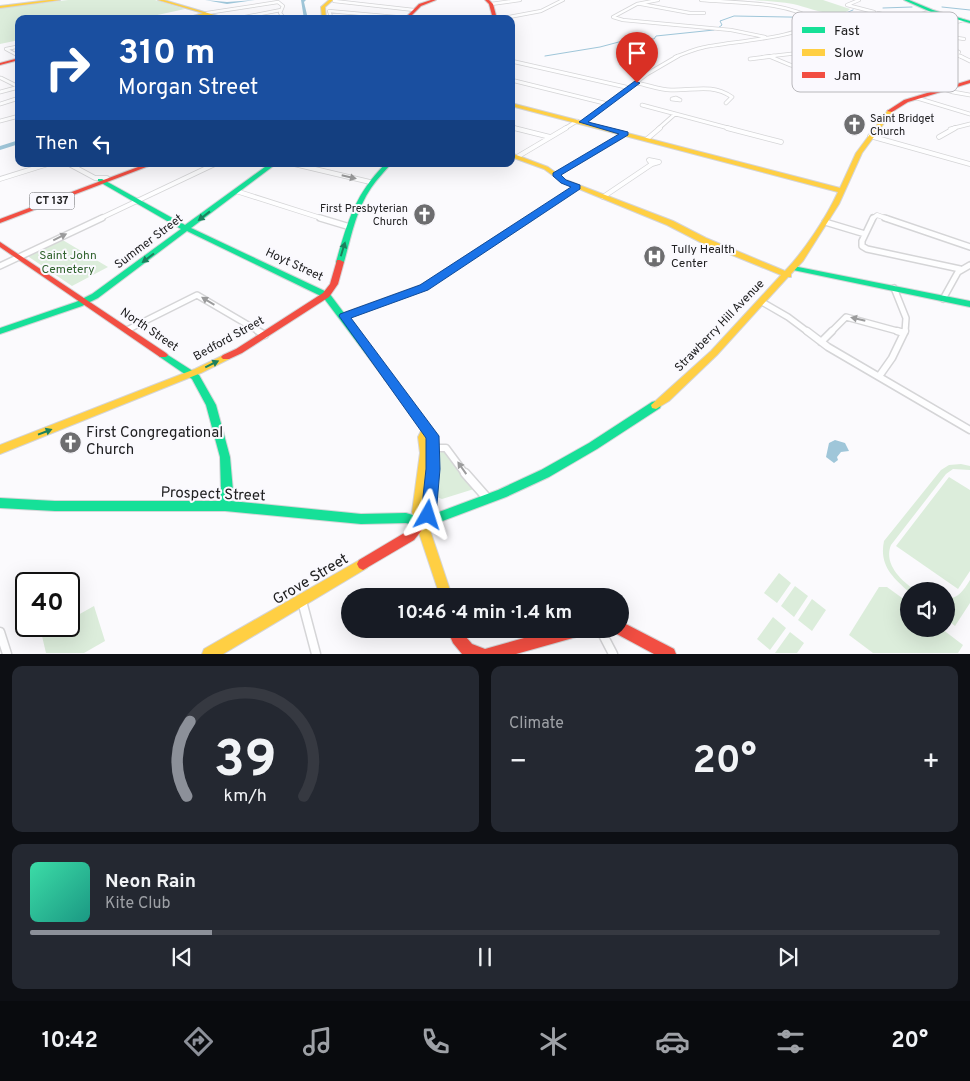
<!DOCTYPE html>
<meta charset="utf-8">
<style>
body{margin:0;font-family:Overpass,sans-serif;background:#242831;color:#f1f3f6;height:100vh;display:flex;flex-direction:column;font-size:19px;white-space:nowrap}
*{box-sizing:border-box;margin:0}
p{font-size:16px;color:#9ea1a6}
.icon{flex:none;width:28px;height:28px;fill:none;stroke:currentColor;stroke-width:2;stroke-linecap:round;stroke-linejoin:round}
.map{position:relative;height:654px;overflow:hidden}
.drawer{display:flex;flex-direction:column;gap:12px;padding:12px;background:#0d0f14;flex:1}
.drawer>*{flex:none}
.hud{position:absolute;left:15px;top:15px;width:500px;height:152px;border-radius:10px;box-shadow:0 5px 20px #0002;background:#1a4fa0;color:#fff;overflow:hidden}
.controls{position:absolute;left:900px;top:582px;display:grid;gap:10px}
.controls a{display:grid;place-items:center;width:55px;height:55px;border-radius:50%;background:#171b24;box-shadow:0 5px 20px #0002;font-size:25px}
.speed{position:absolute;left:15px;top:572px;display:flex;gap:10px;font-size:25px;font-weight:700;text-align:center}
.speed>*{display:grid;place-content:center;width:65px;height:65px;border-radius:50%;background:#171b24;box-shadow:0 5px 20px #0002;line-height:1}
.speed .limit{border:2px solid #111;border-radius:8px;background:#fff;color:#111}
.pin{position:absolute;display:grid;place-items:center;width:42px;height:42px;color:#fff;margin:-51px -21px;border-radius:50% 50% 50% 0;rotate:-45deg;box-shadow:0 0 5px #0007}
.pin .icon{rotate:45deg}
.me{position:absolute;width:55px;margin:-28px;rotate:6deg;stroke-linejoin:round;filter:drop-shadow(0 0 4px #0008)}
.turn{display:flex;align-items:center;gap:18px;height:105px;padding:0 20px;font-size:22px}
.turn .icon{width:65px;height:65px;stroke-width:2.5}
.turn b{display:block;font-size:35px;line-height:42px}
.then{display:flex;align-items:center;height:48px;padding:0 20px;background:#0003;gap:10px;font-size:19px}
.big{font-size:38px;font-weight:700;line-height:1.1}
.drawer .tile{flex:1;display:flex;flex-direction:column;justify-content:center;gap:8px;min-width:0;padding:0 18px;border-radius:10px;background:#242831}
.drawer .dial{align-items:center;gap:0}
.dial svg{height:130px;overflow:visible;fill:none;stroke:#363941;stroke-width:7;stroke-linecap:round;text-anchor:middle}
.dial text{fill:#f1f3f6;stroke:none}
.song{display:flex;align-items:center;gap:15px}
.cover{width:60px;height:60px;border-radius:8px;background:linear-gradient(135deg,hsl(160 70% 55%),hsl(170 70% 35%))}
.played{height:5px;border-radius:2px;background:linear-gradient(90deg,#8c9099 20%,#363941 20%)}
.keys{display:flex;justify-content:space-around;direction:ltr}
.heat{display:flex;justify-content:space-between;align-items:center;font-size:28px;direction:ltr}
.drawer .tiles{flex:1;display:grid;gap:12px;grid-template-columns:1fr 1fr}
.tile:last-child{grid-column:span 2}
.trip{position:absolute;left:341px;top:588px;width:288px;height:50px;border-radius:25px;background:#171b24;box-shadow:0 5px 20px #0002;font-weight:700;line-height:50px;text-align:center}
.menu{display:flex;height:80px;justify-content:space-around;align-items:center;background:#090b0e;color:#9ea1a6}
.menu .icon{width:35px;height:35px}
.menu .active{color:#8c9099}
.menu b{font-size:22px;color:#f1f3f6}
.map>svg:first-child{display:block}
.green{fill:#dceddb}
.water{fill:#9fc6d9}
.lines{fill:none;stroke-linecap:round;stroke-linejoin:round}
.stream{stroke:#9fc6d9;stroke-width:1}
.river{fill:#9fc6d9;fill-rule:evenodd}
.street-far5-casing{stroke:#d5d5d7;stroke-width:4}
.street-far4-casing{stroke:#d5d5d7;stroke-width:4.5}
.street-far3-casing{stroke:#d5d5d7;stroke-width:5.5}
.street-far2-casing{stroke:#d5d5d7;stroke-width:8}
.street-far1-casing{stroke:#d5d5d7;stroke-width:9}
.street-casing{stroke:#d5d5d7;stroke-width:11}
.fast-casing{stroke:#d5d5d7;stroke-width:2}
.slow-casing{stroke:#d5d5d7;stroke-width:2}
.jam-casing{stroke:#d5d5d7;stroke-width:2}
.street-far5{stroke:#fefeff;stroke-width:2.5}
.street-far4{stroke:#fefeff;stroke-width:3}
.street-far3{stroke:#fefeff;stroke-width:4}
.street-far2{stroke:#fefeff;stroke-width:5}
.street-far1{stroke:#fefeff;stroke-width:6}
.street{stroke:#fefeff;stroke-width:8}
.fast{fill:#16e098;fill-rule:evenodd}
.slow{fill:#ffcf43;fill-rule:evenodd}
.jam{fill:#f24e42;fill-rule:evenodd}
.oneway{fill:#9b9b9c}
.oneway2{fill:#1c805d}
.route{fill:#1a73e8;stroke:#114b97}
.labels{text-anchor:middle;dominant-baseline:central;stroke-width:4;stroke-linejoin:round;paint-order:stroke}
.far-poi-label{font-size:11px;fill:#212122;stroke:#faf9fe;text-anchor:start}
.shield{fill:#faf9fe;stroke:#626264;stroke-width:1}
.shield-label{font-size:11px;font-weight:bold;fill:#212122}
.street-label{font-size:12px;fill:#212122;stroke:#faf9fe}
.poi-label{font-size:12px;fill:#212122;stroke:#faf9fe;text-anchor:start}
.park-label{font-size:12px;fill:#31632e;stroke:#faf9fe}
.near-poi-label{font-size:15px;fill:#212122;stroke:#faf9fe;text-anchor:start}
.near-street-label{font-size:15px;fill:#212122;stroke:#faf9fe}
.key{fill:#faf9fe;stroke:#b9b8bc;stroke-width:1}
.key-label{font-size:14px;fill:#212122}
</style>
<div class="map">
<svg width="970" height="654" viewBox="0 0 970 654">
<rect width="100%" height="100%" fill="#fbfafd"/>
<path class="green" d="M68,0H155L185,9L139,19H19V40L0,44V8Z
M754,0H823L850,9C838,21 808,7 793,4C780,2 767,1 754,0Z
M61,239L108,267L72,286L26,255Z
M437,451L446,452L474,489L442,499L436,497L435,492Z
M961,464L970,466V470L953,469L946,474L891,545C883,564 902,582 917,591L909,592C892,577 879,565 884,541L941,470L949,465Z
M949,477L970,490V571L958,589L896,546Z
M779,573L791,583L777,603L764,593Z
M970,580V603L955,626L946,619L953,608L946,607V599C959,598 963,591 970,580Z
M795,586L808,596L794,617L781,606Z
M879,587H887L909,603V629H942L963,645L958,653H873L849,635Z
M812,599L826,610L812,631L798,620Z
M94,606L105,641L84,653H46L42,636L58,626H69V620Z
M773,617L786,628L770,650L757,639Z
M790,632L804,643L797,653H775Z"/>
<path class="water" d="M835,440L845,443L849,451L841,452L837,457L838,460L834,463L826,457L829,443Z"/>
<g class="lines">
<path class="stream" d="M942,7L970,10
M883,8L912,7
M718,28L722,25L720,21L734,16L840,18L848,16L846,13L853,10
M545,56L600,47L630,39H654L656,36L714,30"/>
<path class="river" d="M205,0L227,2L255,0L227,4Z
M301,0H306L304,2L308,19H304Z
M19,140V144L0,150V146Z"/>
<defs>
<path id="street-far5" d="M658,0L637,4L613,17L623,20L731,30L765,37
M859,0L847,5L874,12
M334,1L414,10
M491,4L520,0
M641,4L690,13H704
M207,13L278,2L283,6L280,13L285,19
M878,13L937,28
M509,17L541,11L563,0
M235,19L281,10
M332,19L329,11L407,18
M891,23L932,11
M934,29L963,20
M925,33L964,39
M859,41L897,48L957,55
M851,46C856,43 862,38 868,37C893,31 937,40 959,52L957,55L962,57
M16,47L6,49L19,56
M675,57C684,54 692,50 701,48C723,42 804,38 816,21C787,1 736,3 701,0
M763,57L825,50L880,57"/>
<path id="street-far4" d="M871,56L937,65
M960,56L970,61
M771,57C815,77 871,90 917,69L918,63
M750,59L774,56
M511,61L630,88
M828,74L837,66L850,65
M903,75L953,92L970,95
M1,78L19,87
M511,80L608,104
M637,83C648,85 660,90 671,90C693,91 711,83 732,97L726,103
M0,92L19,87
M676,98L680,100L672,99Z
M917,98L970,114
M0,104L19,98
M642,105L732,129
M0,121L19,116
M583,122L647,74L678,56
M511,127L518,129
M564,129L577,121
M658,129L675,114
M950,129L970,124"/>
<path id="street-far3" d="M514,128L550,137
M727,128L781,142
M870,136L970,164
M939,137L955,128
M647,139L660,128
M517,157L566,128
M649,160L659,162L652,164Z
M69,164L95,178H107
M294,164L370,182
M556,175L626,134
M0,179L48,164
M236,191L324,219
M603,197L652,164
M99,219L215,164
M528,219L577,187
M872,219L877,215L888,219"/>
<path id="street-far2" d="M320,218L350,227
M873,218L862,241V246L867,249L960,269
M885,218L970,247
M825,222L865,234
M0,266L102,218
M894,288L906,318L905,332
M943,299L958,272L970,265
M762,302L788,317L808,332
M344,316L424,287L530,218
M127,330L197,295L260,332
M831,332L846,317L901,332"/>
<path id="street-far1" d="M258,331L265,335
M807,331L828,347L970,430
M897,331L904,333
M821,342L832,331
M880,375L892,358L905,331
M432,448H446L466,475"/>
<path id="street" d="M465,473L487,498
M302,601L316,654
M600,629L613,654
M0,632L7,654"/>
<path id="fast" d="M904,0H909L933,10L970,21V23L931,12Z
M269,164H276L191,228L329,293L392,377L394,379L392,381H386L323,297L187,231L98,298L82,306L0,334V328L76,302L92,294L181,229L98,181V179H102L185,225Z
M385,164H391C384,172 377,179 371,188C356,210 351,237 344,262L340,264H337L336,262C348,221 354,196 385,164Z
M790,266H793L970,301V307L793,270L789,268Z
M163,352L199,375L216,405L230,457L233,491L231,501L361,514L406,513L423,518L498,490L541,470L589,443L652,402L656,401L660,402L661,405L660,408L597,449L549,477L506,497L424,528L406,523L361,524L225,511H55L0,508V498L55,501H220L221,491L220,457L206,405L192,379L160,357L158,355L160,353Z"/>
<path id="slow" d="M49,0H60L0,8V6Z
M158,0H164L228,19C220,19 213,15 206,15C199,15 192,19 184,19L203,13Z
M329,0H333L325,7L326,19H322L321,7Z
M511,103L840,188L856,153L888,110L893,111L862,153L839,204L803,261L791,274V277H788L717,355L669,401L656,409L652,408L651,405L711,351L781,275L700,242L667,225L562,182L544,169L511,157V153L548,167L566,180L673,221L706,238L785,271C805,250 826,218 838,192L511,106Z
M226,354L229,355L231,357L229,359L201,373L0,454V445L195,369Z
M427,426L431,427L432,430L428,437L430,453L424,512L452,596H440L412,512L420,453L418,437L423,427Z
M363,558L367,560L369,564L367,568L223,654H202L204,649Z"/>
<path id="jam" d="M431,0H436L421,6L408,19H404L419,4Z
M485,0H489L493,4L497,19H493L489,4Z
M19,58V60L0,65V63Z
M970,80V83L908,102L892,112L887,111L904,100Z
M146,164H154L0,223V219Z
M0,242L166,353L168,355L166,357H160L0,247Z
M337,260H340L344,262L338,284L329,297L242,353L229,359H223L221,357L223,355L236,349L323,293L330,284Z
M389,375L392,377L437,436L439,469L434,515L414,540L363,570L359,568L357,564L359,560L406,532L422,513L427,469V437L386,381L384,379L386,377Z
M620,621L674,649L676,654H654L615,633L614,629H620Z
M447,629H461L466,637L472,644L485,649L556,629H587L585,634L580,636L516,654H462L453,643Z"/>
</defs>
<use href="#street-far5" class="street-far5-casing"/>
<use href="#street-far4" class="street-far4-casing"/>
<use href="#street-far3" class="street-far3-casing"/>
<use href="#street-far2" class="street-far2-casing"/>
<use href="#street-far1" class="street-far1-casing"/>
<use href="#street" class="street-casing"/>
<use href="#fast" class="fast-casing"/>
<use href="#slow" class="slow-casing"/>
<use href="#jam" class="jam-casing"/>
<use href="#street-far5" class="street-far5"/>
<use href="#street-far4" class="street-far4"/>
<use href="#street-far3" class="street-far3"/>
<use href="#street-far2" class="street-far2"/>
<use href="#street-far1" class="street-far1"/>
<use href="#street" class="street"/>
<use href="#fast" class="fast"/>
<use href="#slow" class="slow"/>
<use href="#jam" class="jam"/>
</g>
<defs><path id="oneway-solid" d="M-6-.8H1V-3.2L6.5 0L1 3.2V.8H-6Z" transform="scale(1.25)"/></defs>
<g class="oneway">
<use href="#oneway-solid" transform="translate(349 177) rotate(13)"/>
<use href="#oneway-solid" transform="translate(60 237) rotate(-26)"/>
<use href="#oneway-solid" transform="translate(208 301) rotate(-149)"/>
<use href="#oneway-solid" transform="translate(858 319) rotate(-167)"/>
<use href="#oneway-solid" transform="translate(462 468) rotate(-125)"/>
</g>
<g class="oneway2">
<use href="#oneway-solid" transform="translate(204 216) rotate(142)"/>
<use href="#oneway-solid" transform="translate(343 249) rotate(-73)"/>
<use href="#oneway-solid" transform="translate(148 258) rotate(143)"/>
<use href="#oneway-solid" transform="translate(212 364) rotate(-26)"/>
<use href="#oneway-solid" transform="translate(45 432) rotate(-21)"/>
</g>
<path class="route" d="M635,81L640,83L588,122L628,132V135L561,175L566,180L580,185V189L428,290L351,318L439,436L440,469L436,515L434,519L428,521L423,519L421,515L426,469V438L339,316L340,314L420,285L571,187L561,183L553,176V173L619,134L579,122Z"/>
<defs>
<symbol id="church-disc" viewBox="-11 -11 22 22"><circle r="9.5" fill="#6d6d6f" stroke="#faf9fe"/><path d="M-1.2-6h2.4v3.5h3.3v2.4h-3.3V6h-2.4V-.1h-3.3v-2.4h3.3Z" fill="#fff"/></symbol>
<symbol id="hospital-disc" viewBox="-11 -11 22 22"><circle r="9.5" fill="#6d6d6f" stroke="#faf9fe"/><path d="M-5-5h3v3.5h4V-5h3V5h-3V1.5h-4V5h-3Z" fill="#fff"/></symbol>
</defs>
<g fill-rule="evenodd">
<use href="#church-disc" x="842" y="112" width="25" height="25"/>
<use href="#church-disc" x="412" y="202" width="25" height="25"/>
<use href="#hospital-disc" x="642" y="244" width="25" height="25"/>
<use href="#church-disc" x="58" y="430" width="25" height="25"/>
</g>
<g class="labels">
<g class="far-poi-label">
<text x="870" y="119">Saint Bridget<tspan x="870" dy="13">Church</tspan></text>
<text x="408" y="209" text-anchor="end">First Presbyterian<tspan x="408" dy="13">Church</tspan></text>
</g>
<rect class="shield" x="29.5" y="192.5" width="45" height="17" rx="4"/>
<g class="shield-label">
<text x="52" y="201">CT 137</text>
</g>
<g class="street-label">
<text transform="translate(149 242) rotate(-37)">Summer Street</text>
<text transform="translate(294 265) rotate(25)">Hoyt Street</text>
<text transform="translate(720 326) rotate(-46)">Strawberry Hill Avenue</text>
<text transform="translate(149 330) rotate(34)">North Street</text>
<text transform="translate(229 339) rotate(-29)">Bedford Street</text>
</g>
<g class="poi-label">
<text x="671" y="250">Tully Health<tspan x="671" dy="14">Center</tspan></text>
</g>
<g class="park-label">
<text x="68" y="256">Saint John<tspan x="68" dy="14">Cemetery</tspan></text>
</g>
<g class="near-poi-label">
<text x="86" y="433">First Congregational<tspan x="86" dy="17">Church</tspan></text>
</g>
<g class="near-street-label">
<text transform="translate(213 495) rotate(2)">Prospect Street</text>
<text transform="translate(311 580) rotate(-31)">Grove Street</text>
</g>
</g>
<rect x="792" y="12" width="166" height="80" rx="8" class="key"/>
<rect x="802" y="27" width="23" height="6" fill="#16e098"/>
<rect x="802" y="49" width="23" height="7" fill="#ffcf43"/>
<rect x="802" y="72" width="23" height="6" fill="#f24e42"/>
<g class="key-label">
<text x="834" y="35">Fast</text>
<text x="834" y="57">Slow</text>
<text x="834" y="80">Jam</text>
</g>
</svg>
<div class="controls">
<a><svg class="icon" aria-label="sound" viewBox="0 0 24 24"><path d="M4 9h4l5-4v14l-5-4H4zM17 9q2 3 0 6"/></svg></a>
</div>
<div class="speed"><div class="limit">40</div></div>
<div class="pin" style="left:637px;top:83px;background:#d93025"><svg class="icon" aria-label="arrive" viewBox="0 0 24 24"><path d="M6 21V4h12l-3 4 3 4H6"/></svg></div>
<svg class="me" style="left:428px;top:515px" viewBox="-20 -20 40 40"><path d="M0-17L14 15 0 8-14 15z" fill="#1a73e8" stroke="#fff" stroke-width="4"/></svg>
<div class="trip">10:46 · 4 min · 1.4 km</div>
<div class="hud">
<div class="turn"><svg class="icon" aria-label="right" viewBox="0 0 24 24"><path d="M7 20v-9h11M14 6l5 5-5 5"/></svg><div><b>310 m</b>Morgan Street</div></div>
<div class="then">Then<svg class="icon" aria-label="left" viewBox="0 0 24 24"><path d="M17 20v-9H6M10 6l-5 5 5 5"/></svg></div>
</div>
</div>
<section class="drawer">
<div class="tiles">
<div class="tile dial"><svg viewBox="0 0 100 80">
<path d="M14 69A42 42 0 1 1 86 69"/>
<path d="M14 69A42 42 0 0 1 16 23" stroke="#8c9099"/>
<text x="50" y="56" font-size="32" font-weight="700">39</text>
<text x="50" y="72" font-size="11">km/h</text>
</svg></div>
<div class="tile"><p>Climate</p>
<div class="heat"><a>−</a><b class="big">20°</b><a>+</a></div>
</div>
<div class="tile">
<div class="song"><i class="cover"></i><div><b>Neon Rain</b><p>Kite Club</p></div></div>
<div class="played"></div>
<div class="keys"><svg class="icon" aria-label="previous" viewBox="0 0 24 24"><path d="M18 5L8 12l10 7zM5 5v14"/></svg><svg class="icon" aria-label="pause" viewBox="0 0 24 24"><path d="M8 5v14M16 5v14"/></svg><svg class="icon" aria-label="next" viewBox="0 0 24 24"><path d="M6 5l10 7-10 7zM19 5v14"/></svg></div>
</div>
</div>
</section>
<nav class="menu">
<b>10:42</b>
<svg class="icon active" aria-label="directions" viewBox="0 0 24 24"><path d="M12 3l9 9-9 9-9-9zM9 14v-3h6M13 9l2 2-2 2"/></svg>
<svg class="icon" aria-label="music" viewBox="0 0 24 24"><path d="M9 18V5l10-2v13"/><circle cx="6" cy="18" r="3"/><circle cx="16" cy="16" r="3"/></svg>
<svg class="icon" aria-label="phone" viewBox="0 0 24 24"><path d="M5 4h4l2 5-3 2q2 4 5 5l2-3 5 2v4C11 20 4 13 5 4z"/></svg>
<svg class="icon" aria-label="climate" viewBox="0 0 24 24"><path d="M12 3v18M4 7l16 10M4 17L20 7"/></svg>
<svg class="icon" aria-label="car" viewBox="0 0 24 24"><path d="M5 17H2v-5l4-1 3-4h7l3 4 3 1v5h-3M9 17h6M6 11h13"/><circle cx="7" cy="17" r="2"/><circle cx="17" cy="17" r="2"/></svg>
<svg class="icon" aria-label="filters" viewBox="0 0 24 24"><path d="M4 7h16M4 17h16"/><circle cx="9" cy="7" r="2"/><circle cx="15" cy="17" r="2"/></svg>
<b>20°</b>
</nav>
